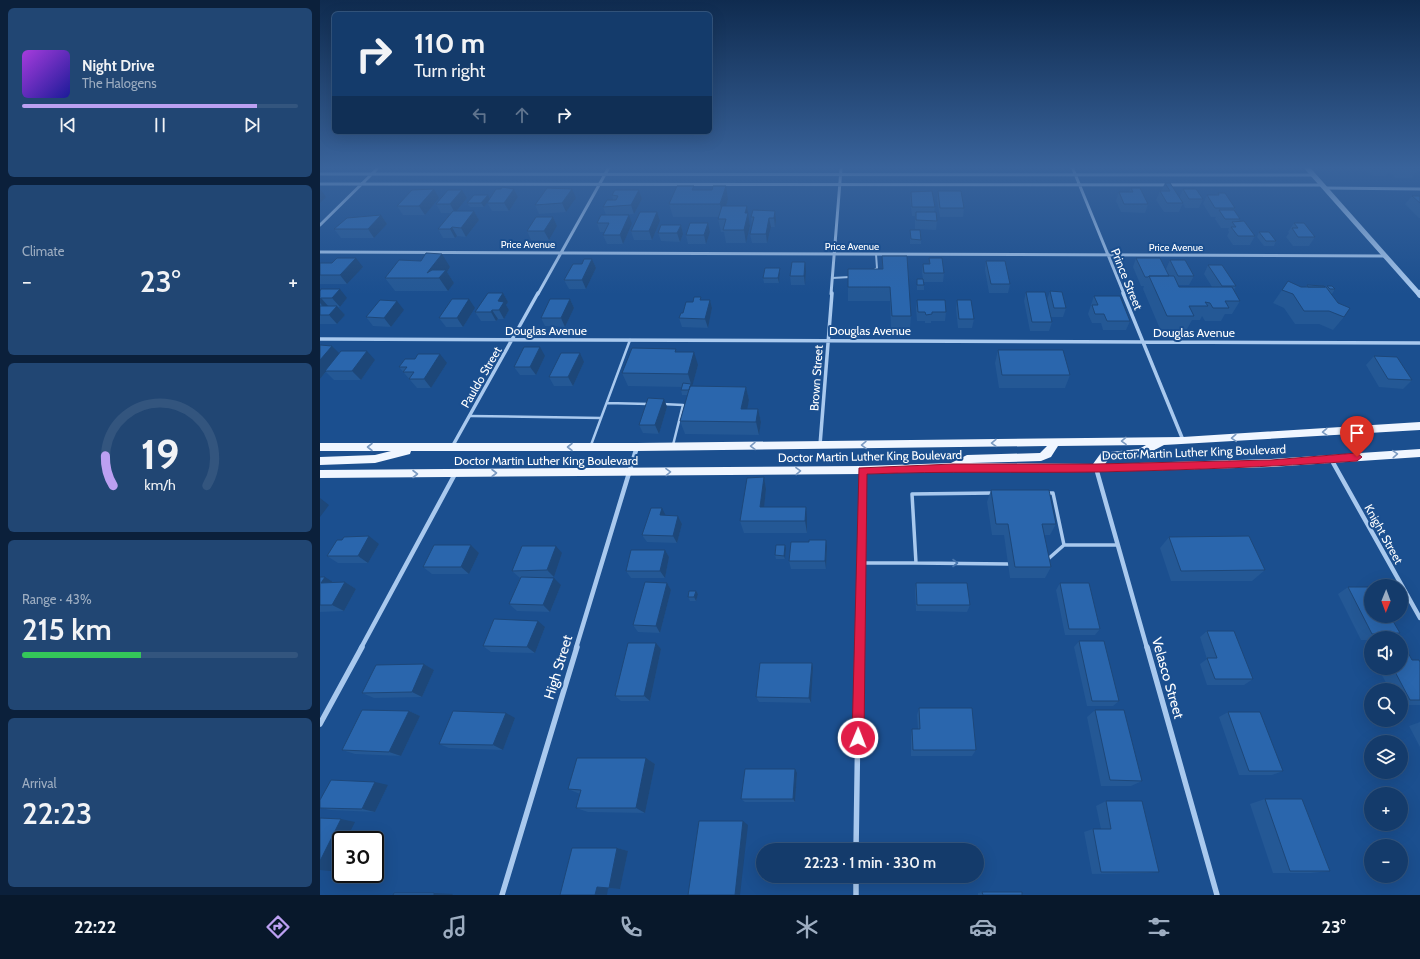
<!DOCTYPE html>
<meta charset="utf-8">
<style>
body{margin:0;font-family:Cabin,sans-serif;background:#214673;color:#f1f3f6;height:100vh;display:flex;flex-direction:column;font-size:15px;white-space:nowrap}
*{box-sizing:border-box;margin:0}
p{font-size:13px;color:#9dadc1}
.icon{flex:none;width:22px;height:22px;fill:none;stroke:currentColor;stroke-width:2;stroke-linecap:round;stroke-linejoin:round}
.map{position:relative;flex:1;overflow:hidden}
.drawer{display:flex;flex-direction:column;gap:8px;padding:8px;background:#0b203b;width:320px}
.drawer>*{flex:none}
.banner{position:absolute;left:12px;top:12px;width:380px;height:122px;border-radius:6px;box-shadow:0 4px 16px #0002,0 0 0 1px #33557e;background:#143b6b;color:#f1f3f6;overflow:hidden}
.needle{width:26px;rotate:181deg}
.buttons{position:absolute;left:1044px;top:579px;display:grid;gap:8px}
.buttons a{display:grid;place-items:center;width:44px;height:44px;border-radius:50%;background:#143b6b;box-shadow:0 4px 16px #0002,0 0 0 1px #33557e;font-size:20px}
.speed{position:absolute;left:12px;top:831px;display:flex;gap:8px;font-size:20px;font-weight:700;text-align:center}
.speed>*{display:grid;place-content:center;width:52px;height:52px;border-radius:50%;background:#143b6b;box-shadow:0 4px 16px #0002,0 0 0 1px #33557e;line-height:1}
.speed .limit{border:2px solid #111;border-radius:6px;background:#fff;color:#111}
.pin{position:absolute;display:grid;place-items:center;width:34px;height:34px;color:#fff;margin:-41px -17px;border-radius:50% 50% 50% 0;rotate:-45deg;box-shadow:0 0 4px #0007}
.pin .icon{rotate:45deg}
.me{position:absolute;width:44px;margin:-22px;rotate:1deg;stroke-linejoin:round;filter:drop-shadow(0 0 3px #0008)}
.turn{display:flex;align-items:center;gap:14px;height:84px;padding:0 16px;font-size:18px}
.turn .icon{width:52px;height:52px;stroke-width:2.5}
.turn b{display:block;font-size:28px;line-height:34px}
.lanes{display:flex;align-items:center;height:38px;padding:0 16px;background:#0003;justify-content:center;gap:20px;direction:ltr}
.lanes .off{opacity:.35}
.big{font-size:30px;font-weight:600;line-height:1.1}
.drawer .card{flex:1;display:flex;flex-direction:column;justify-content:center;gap:6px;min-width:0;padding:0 14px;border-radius:6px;background:#214673}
.drawer .dial{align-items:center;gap:0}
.dial svg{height:104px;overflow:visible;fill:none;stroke:#33557e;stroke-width:7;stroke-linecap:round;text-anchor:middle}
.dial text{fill:#f1f3f6;stroke:none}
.song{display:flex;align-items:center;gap:12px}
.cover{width:48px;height:48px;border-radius:6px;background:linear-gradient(135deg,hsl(280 70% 55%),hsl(240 70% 35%))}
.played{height:4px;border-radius:2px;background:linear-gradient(90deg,#bca0f2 85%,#33557e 85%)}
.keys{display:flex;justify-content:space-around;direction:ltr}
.heat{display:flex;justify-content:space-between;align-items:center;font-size:22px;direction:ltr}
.charge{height:6px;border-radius:3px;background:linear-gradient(90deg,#34c759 43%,#33557e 0)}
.trip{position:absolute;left:436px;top:843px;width:228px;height:40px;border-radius:20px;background:#143b6b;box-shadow:0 4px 16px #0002,0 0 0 1px #33557e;font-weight:600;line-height:40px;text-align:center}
.tab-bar{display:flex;height:64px;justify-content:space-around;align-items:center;background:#08182b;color:#9dadc1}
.tab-bar .icon{width:28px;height:28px}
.tab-bar .current{color:#bca0f2}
.tab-bar b{font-size:18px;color:#f1f3f6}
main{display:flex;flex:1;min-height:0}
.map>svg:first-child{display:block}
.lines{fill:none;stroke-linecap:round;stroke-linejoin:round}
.service-far2{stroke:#a9c9ee;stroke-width:2}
.service-far1{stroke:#a9c9ee;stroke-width:2.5}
.service{stroke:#a9c9ee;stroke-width:3.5}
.minor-far3{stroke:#a9c9ee;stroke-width:3}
.minor-far2{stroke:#a9c9ee;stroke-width:3.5}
.minor-far1{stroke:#a9c9ee;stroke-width:4.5}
.minor{stroke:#a9c9ee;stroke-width:5.5}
.tertiary-far1{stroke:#a9c9ee;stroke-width:5}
.tertiary{stroke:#a9c9ee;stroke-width:6}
.primary{fill:#f0f6ff;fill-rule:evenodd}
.wall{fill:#245895}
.shaded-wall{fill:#1d4779}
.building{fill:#2a66ad;stroke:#1d4779}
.oneway{stroke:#7b9ac1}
.oneway2{stroke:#4674ac}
.route{fill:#e11d48;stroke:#92132f}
.labels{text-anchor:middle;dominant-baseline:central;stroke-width:4;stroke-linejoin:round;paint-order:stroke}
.far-street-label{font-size:10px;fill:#fff;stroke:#1b4f8f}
.street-label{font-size:12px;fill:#fff;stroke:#1b4f8f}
.near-street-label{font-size:14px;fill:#fff;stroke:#1b4f8f}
</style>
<main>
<section class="drawer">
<div class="card">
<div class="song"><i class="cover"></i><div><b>Night Drive</b><p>The Halogens</p></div></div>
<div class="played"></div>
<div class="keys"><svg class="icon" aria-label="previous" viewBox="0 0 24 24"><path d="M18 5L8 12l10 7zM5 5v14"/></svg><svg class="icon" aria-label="pause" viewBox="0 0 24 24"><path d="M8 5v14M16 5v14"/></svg><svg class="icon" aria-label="next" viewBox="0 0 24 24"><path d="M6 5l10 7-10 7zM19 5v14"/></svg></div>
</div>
<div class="card"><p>Climate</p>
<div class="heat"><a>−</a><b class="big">23°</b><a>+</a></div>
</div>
<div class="card dial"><svg viewBox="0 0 100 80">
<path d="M14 69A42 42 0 1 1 86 69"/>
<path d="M14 69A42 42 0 0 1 8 46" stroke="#bca0f2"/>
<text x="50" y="56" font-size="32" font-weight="700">19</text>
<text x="50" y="72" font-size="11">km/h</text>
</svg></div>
<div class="card"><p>Range · 43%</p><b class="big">215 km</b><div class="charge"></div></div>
<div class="card"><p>Arrival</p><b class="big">22:23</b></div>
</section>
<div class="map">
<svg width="1100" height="895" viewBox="0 0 1100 895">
<rect width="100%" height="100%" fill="#1b4f8f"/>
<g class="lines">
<path class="service-far2" d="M553,271L557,268L556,254
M512,278L530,277"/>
<path class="service-far1" d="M287,403L329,404
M342,404L363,405L353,445
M150,416L281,418
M271,445L310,340"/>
<path class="service" d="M727,493H733L744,545H797
M727,560L744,545
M541,563H596L592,494L673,493
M596,563L688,564"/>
<path class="minor-far3" d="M753,169L804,294
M0,174L993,175
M0,184L1003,185
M1005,188L1100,189
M0,225L57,169
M0,252L1065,256
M218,294L288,169
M511,294L521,169"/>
<path class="minor-far2" d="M803,293L863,440
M0,339L1100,343
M500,445L512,293
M132,447L218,293
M316,451L317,447"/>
<path class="minor-far1" d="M1011,459L1100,618
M776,468L827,648
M41,648L135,474
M256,648L316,450
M539,648L542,470"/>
<path class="minor" d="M827,647L897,895
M0,724L42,647
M536,850L539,647
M536,876V895
M182,895L257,647"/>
<path class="tertiary-far1" d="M988,169L1099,294"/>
<path class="tertiary" d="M1099,293L1100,295"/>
<path class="primary" d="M1100,422V430L844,445L821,457L788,460L785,464L951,459L1100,449V457L951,467L776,472L633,471L542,474L0,478V470L542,466L631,463L647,455L720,453L727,446L317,451H91L90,454L55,463L0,465V457L55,455L71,451H0V443H317L863,437ZM826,445L819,449L781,453L773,464L650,463L721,461L731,457L738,446Z"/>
</g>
<path class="wall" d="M1046,169H1098L1092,178H1076L1069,172L1066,176H1053Z
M845,183L859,198L863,189L883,199L879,208H865L863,203L859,212H844L836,200L840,191H841Z
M406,186L408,199L406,206H427L430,226L426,243H406L404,232H401L398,219V217H353L349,204L375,190H392Z
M811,188L828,204L825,213L801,212L796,201L799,192H809Z
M194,189L198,197L189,211H172L167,203L164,207H150L147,203L168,195L170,199Z
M142,190L147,198L137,211H154L159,220L146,237L137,236L135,238H123L118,229L131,213H121L116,204Z
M319,190L322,199L314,214L300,215L312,224L303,244H287L283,235L285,232H280L277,223L286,215L283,207L293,200L292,195Z
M618,191L644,208L643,217H620L617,200Z
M591,192L615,207L614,212L617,221L616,230L595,229V216H592L590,200Z
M898,193L915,208L914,210L920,219L919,222L935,236L930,245H913L907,236L909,232L908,230L909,228H901L895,219L896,217H891L883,204L887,195H896Z
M1092,196H1100V218H1099L1085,204Z
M119,198L105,215H83L77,206Z
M256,198L246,212L219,214L215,205Z
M455,211L456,220L455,227H451L447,243H432L430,234L432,225L431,217Z
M61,215L67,224L54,238H21L14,229Z
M233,217L237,226L229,240H211L207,231Z
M340,221L332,240H314L311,231Z
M388,223L390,232L386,244H368L366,235Z
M974,223L995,237L989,246H973L966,237L969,233L968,232Z
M361,225L363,234L360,242L341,241L338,233Z
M590,230L601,240V244H590Z
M939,232L956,241L954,246H944L937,237Z
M562,256L591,316L590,329H571L570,301H528V287L562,269Z
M609,258L624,273L623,282H604V290H597V279H603L602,273L603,264H609Z
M816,258L846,269L850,260L874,276L869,285H858L859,287H892L884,274L888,265L916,286L914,290L920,301L912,314H905L901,321H885L882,316L880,320H872L867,329H840L823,289L824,286H821L813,267Z
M272,259L276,268L266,289H249L244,280L262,264Z
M666,261L690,284L688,293H669L665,270Z
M0,263L43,267L27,284H0Z
M130,267L127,272L134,283L128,291H75L65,278Z
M486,271L485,285H471L470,276Z
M460,272L459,283H444L443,278Z
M987,285L1006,287L1007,286L1015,289L1012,294H1011L1024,317L1013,330L999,324H975L964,308L953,303L962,290L981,287H986Z
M0,291L27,298L20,307H18L25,315L17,324H0Z
M730,291L746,308L743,317H731L727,300Z
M706,292L732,322L729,331H710L704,301Z
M183,293L188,302L186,305L189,310L184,319H178L176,321H161L155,312Z
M774,296L810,321L806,330H783L781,323H772L768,314Z
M250,299L254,308L245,327L225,326L221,318Z
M381,300H390L392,308L388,328L362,327L359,318L373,302Z
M597,300L626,312L625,321H611V323H605V321H597L596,309Z
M637,300L654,319L652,328H638L636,309Z
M155,308L143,327H126L119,318Z
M84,310L71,327L53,326L46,317Z
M0,345L12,346L19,354L55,360L41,380H14L6,372L0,379Z
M678,350L750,375L745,388H679L675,363Z
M357,352L378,365L372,386L426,387L429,400L427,409H438L441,422L439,435L365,434L360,421L368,395H362L361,390L362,387L308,386L302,373Z
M225,356L216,375H200L194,367Z
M1054,356L1092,380L1083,389L1059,387L1046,365Z
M95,359L127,363L111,388H97L79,367Z
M264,362L253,386H234L229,377Z
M344,399L347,407L339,434L323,433L319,425Z
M444,477L446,489L444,507L487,518V533H424L420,521Z
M671,490L736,524L730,535H724L731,567L725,578H690L684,535H672L667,502Z
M358,516L362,524L357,543L327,542L322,535Z
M849,537L945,570L932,581H851L840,548Z
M59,544L48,563H18L7,556Z
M151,545L159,553L149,574H112L103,567Z
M465,545L466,548L465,559H456L455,555Z
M507,547L506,569H471L469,561Z
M345,550L349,557L345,578H311L306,571Z
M242,553L234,577H223L241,585L230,612L197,611L189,604L200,578L192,571Z
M0,577L14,582H25L36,589L24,611L0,612Z
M347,583L351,590L340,633L318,632L313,625Z
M596,583L650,605L647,612L596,611L595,590Z
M740,583L780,629L775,635H745L736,590Z
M1028,587L1080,633L1071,638H1051V640H1041L1018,594Z
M376,591L378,594L376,601H370L368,597Z
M225,627L215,653L171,652L163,646Z
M887,631L933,679L924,685H887L880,664L887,659L880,637Z
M759,641L799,701L793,706H767L754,647Z
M336,643L341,649L330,701H301L295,696Z
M1092,660L1100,662V705H1081V690H1070L1058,668H1081Z
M104,664L114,670L102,697L54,698L42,693Z
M493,668L491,703L439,702L436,697Z
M599,708L656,750L652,756H591V736L592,729H598L597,715Z
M775,710L822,781L811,786H781L767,717Z
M89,711L100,716L81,756L35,754L22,750Z
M908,712L963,771L952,775H919L899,717Z
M195,718L183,750L129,748L119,744Z
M1100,722V747L1089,726Z
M326,758L335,764L325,813L268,812L256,808L260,794L248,789Z
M477,773L475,802H425L421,799Z
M68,785L55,812L11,810L0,808V800Z
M945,799L1010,871L991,873H953L930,804Z
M786,801L839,872L827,873L772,874L764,832L773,829H781L776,806Z
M297,848L308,851L300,889L288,888L240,895Z
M662,892L702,895H658V893Z"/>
<path class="shaded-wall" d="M406,186L408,199L403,217L400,204Z
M0,189L6,197L0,203Z
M114,189L119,198L105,215L99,206Z
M194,189L198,197L189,211L184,203Z
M252,189L256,198L246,212L242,203Z
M142,190L147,198L135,213L130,204Z
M319,190L322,199L314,214L311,205Z
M168,195L170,199L164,207L161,203Z
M427,206L430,226L426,243L424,230L425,213Z
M154,211L159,220L146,237L141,228Z
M455,211L456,220L455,227L454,218Z
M337,212L340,221L332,240L329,231Z
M61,215L67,224L54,238L48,229Z
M309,215L312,224L303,244L300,235Z
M233,217L237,226L229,240L224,231Z
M449,218L451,227L447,243L446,234Z
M388,223L390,232L386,244L384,235Z
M361,225L363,234L360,242L357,233Z
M132,227L137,236L135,238L130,229Z
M122,254L130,267L127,272L134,283L128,291L119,278L107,273Z
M36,258L43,267L27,284L20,275Z
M272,259L276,268L266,289L262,280Z
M485,262L486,271L485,285L484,276Z
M460,268V272L459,283L458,278Z
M20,289L27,298L20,307L12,298Z
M183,293L188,302L186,305L189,310L184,319L179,310L178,301Z
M1,298L9,307L6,310L0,303V299Z
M149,299L155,308L143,327L137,318Z
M250,299L254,308L245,327L241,318Z
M390,300L392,308L388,328L385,319Z
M77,301L84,310L71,327L64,318Z
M17,306L25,315L17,324L9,315Z
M172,310L178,319L176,321L171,312Z
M12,346L20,354L0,379V360Z
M220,347L225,356L216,375L210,367Z
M47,351L55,360L41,380L32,371Z
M374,352L378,365L372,387L369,390L371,384L368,374Z
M260,353L264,362L253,386L248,377Z
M120,354L127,363L111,388L104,379Z
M426,387L429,400L425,421L421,409Z
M344,399L347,407L339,434L335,425Z
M438,409L441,422L439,435L436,422Z
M444,477L446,489L443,518L440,507Z
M0,498L9,505L0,517Z
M486,507L487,518V533L485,521Z
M342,508L346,516L340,515Z
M358,516L362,524L357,543L353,536Z
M49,536L59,544L48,563L38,556Z
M506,540L507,547L506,569L505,561Z
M151,545L159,553L149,574L141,567Z
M465,545L466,548L465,559L464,556Z
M236,546L242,553L234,577L227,570Z
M345,550L349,557L345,578L340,571Z
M5,577L16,584L1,583Z
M234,578L241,585L230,612L223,605Z
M25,582L36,589L24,611L12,605Z
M347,583L351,590L340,633L336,626Z
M376,591L378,594L376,601L374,597Z
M218,621L225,627L215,653L207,647Z
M336,643L341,649L330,701L324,696Z
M492,663L493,668L491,703L489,698Z
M104,664L114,670L102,697L92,692Z
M89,711L100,716L81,756L69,752Z
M186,713L195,718L183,750L173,745Z
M326,758L335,764L325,813L316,808Z
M475,769L477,773L475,802L473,799Z
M55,782L68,785L55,812L42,809Z
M21,819L35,822L26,840H21V850L11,871L0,870V861Z
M423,821L428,825L420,895H415Z
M297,848L308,851L300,889L289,888Z
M277,887L288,888L287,895H275Z
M114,893L133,894L132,895H114Z"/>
<path class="building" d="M845,183H850L863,203H847L840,191H850Z
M357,186H374L372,190H392L393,186H406L400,204H349Z
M182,187L194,189L184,203H167L176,189H181Z
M227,188L252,189L242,203L215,205Z
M811,188H820L828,204H804L799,192H813Z
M114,189L99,206H77L92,190Z
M863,189H876L883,199H869Z
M128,190H142L130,204H116Z
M295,190H319L311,205L283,207L287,200H296L298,196L292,195Z
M612,191L615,207H592L591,192Z
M618,191H641L644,208H620Z
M898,193H905L915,208H895L887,195H899Z
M154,195H168L161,203H147Z
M1092,196H1100V203Z
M402,206H427L425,213H428L424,230H403L406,219H398Z
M433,210L455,211L454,218H449L446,234H430L434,217H431Z
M899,210H914L920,219H905Z
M133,211H154L141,228L132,227L130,229H118Z
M320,212H337L329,231H311Z
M596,212H616L617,221L596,220Z
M61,215L48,229H14L27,218Z
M281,215H309L300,235H283L289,223H277Z
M216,217H233L224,231H207Z
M924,221L935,236H918L911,227H916L912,222Z
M370,223H388L384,235H366Z
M974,223H984L995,237H978L972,228H978Z
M341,225H361L357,233H338Z
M590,230H600L601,240L591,239Z
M939,232H949L956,241H946Z
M106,253L122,254L107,273L112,270H126L119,278H65L79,260L101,261Z
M562,256H587L591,316H572L570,287H528V269H563Z
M17,258H36L20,275H0V263H12Z
M609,258H622L624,273H604L603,264H610Z
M816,258H840L849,276H829L828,277H825Z
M264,259H272L262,280H244L253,264H262Z
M850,260H865L874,276H858Z
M666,261H685L690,284H671Z
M472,262H485L484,276H470Z
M888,265H902L916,286H902Z
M445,268H460L458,278H443Z
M829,276H854L859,287H912L920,301H905L909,308H893L890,303L885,302L888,306H869L874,316H847Z
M597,279H603L604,285H597Z
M968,281L981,287H1006L1018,303L1030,308L1024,317L1009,311H984L973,294L962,290Z
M987,285L1004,286L1005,287H988Z
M1007,286H1012L1015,289H1010Z
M1,289H20L12,298H1L0,299V291Z
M730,291L742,292L746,308H734Z
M706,292H725L732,322H712Z
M168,293H183L178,301L184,302L179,310H172L171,312H155Z
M774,296H800L810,321H787L784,314H775L772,305H778Z
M374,297H381L380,300H390L385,319L359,318L361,313H363L366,302H373Z
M132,299H149L137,318H119Z
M230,299H250L241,318H221Z
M60,300L77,301L64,318L46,317Z
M597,300H625L626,312H612V314L606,315L605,312H598Z
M637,300H651L654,319H639Z
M0,306H17L9,315H0Z
M0,345L12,346L0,360Z
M204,347H220L210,367H194Z
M312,348L356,349L355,352H374L368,374L302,373Z
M678,350H743L750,375H682Z
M21,351H47L32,371H5Z
M241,353H260L248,377H229Z
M98,354H120L104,379H89L94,372H83L87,367H79L85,359H95Z
M1054,356L1077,357L1092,380L1068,379Z
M363,383L371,384L369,390H361Z
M370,386L426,387L421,409H438L436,422L360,421Z
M328,398L344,399L335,425H319Z
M444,477L440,507H486L485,521H420L427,478Z
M671,490H729L736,524H722L731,567H695L688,524H676Z
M331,508H342L340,515L358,516L353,536L322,535Z
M49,536L38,556H7L17,540H22L24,537Z
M929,536L945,570L861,571L849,537Z
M489,540H506L505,561H469L471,542H489Z
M114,545H151L141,567H103Z
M456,545H465L464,556L455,555Z
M202,546H236L227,570L192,571Z
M311,550H345L340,571H306Z
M0,577H5L1,583L25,582L12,605H0Z
M201,577L234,578L223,605L189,604Z
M325,582L347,583L336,626L313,625Z
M596,583H647L650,605H597Z
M740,583H769L780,629H749Z
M1028,587H1051V616H1070L1080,633L1052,634Z
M369,591H376L374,597H368Z
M174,619L218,621L207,647L163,646Z
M887,631H914L933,679H895L887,658H897Z
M759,641H784L799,701H772Z
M308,643H336L324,696H295Z
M1081,649H1086L1092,660H1099L1100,662V700H1090L1073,668H1081Z
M440,663H492L489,698L436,697Z
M104,664L92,692L42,693L56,665Z
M599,708H652L656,750H593L592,729H600Z
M42,710L89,711L69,752L22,750Z
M775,710H804L822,781L790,780Z
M133,711L186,713L173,745L119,744Z
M908,712H940L963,771H929Z
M257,758H326L316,808H256L261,790L248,789Z
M425,769H475L473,799H421Z
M11,780L55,782L42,809L0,808V800Z
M945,799H982L1010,871H970Z
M786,801H822L839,872H781L773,829H791Z
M0,818L21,819L0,861Z
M379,821H423L415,895H368Z
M252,848H297L289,888L277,887L275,895H240Z
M662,892H702V895H663Z
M74,893H114V895H73Z"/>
<defs><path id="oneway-chevron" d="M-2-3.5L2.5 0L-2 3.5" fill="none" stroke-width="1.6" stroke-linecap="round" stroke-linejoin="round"/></defs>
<g class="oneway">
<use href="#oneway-chevron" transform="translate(1005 432) rotate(177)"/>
<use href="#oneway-chevron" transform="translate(914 438) rotate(177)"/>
<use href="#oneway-chevron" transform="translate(804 441) rotate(179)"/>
<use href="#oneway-chevron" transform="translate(674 443) rotate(179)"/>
<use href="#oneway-chevron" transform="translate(544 445) rotate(179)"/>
<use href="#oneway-chevron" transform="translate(433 446) rotate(179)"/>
<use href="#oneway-chevron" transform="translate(50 447) rotate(-180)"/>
<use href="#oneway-chevron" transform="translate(250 447) rotate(180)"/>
<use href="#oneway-chevron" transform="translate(1075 454) rotate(-4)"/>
<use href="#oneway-chevron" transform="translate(478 471) rotate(-1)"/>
<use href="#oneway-chevron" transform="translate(348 472) rotate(-1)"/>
<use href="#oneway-chevron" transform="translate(174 473)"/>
<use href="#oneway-chevron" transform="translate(95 474)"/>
</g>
<use class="oneway2" href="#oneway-chevron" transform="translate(635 563)"/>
<linearGradient id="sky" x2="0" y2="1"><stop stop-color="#0f2b4f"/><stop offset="0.57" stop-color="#39639b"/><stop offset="1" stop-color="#39639b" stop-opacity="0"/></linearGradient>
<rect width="1100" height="294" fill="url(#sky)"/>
<path class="route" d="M1037,453L1042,457L1037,461C951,467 864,470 777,472C700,473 624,471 547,474L544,738L543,743L538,745L534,743L532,738L539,468L633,464H776L951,460Z"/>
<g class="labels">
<g class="far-street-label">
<text x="208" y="244">Price Avenue</text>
<text x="532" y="246">Price Avenue</text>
<text x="856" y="247">Price Avenue</text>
</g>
<g class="street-label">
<text transform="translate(807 279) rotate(68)">Prince Street</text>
<text x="226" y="330">Douglas Avenue</text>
<text x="550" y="330">Douglas Avenue</text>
<text x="874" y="332">Douglas Avenue</text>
<text transform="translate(161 377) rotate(-60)">Pauldo Street</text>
<text transform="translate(496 378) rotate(-86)">Brown Street</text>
<text transform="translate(874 452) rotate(-2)">Doctor Martin Luther King Boulevard</text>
<text transform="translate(550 456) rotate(-1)">Doctor Martin Luther King Boulevard</text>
<text x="226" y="460">Doctor Martin Luther King Boulevard</text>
<text transform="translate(1064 534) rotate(61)">Knight Street</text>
</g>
<g class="near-street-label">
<text transform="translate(238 667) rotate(-73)">High Street</text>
<text transform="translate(848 678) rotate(74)">Velasco Street</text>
</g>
</g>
</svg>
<div class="buttons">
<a><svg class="needle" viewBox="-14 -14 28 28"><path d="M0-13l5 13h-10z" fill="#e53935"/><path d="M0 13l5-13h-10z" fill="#9dadc1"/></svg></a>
<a><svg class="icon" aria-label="sound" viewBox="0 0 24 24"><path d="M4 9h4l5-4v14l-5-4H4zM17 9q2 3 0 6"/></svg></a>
<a><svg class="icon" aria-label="search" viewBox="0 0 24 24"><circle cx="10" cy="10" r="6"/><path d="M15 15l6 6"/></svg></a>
<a><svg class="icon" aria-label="layers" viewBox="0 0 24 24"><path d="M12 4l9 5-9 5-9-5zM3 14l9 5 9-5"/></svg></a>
<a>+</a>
<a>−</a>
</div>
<div class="speed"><div class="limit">30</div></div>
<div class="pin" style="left:1037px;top:457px;background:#d93025"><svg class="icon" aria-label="arrive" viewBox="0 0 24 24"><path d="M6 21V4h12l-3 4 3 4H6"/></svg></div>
<svg class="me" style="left:538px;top:738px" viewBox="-20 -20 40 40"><circle r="17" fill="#e11d48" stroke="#fff" stroke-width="3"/><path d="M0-11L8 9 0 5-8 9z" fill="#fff"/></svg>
<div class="trip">22:23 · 1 min · 330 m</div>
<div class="banner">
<div class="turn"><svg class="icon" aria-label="right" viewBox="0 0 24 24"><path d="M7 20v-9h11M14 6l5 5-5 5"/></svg><div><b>110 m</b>Turn right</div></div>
<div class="lanes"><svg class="icon off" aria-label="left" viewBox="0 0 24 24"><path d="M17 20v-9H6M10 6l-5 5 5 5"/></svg><svg class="icon off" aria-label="ahead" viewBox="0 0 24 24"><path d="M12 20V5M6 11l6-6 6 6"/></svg><svg class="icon" aria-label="right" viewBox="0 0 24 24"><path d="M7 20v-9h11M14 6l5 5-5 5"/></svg></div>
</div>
</div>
</main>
<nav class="tab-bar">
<b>22:22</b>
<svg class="icon current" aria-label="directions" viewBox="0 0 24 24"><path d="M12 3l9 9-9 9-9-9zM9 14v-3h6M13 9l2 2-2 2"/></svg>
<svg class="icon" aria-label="music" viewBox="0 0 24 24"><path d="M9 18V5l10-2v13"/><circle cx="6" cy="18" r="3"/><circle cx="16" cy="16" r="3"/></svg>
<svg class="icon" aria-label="phone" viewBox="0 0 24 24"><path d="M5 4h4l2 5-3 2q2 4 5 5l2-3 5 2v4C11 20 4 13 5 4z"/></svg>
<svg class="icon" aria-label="climate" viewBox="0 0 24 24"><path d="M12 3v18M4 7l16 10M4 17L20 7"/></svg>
<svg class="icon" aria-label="car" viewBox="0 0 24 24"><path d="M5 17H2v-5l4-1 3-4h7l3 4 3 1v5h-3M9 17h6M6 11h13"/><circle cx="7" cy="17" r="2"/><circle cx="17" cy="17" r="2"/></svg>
<svg class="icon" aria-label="filters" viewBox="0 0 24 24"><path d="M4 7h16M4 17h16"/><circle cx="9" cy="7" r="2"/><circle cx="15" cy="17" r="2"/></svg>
<b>23°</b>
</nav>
